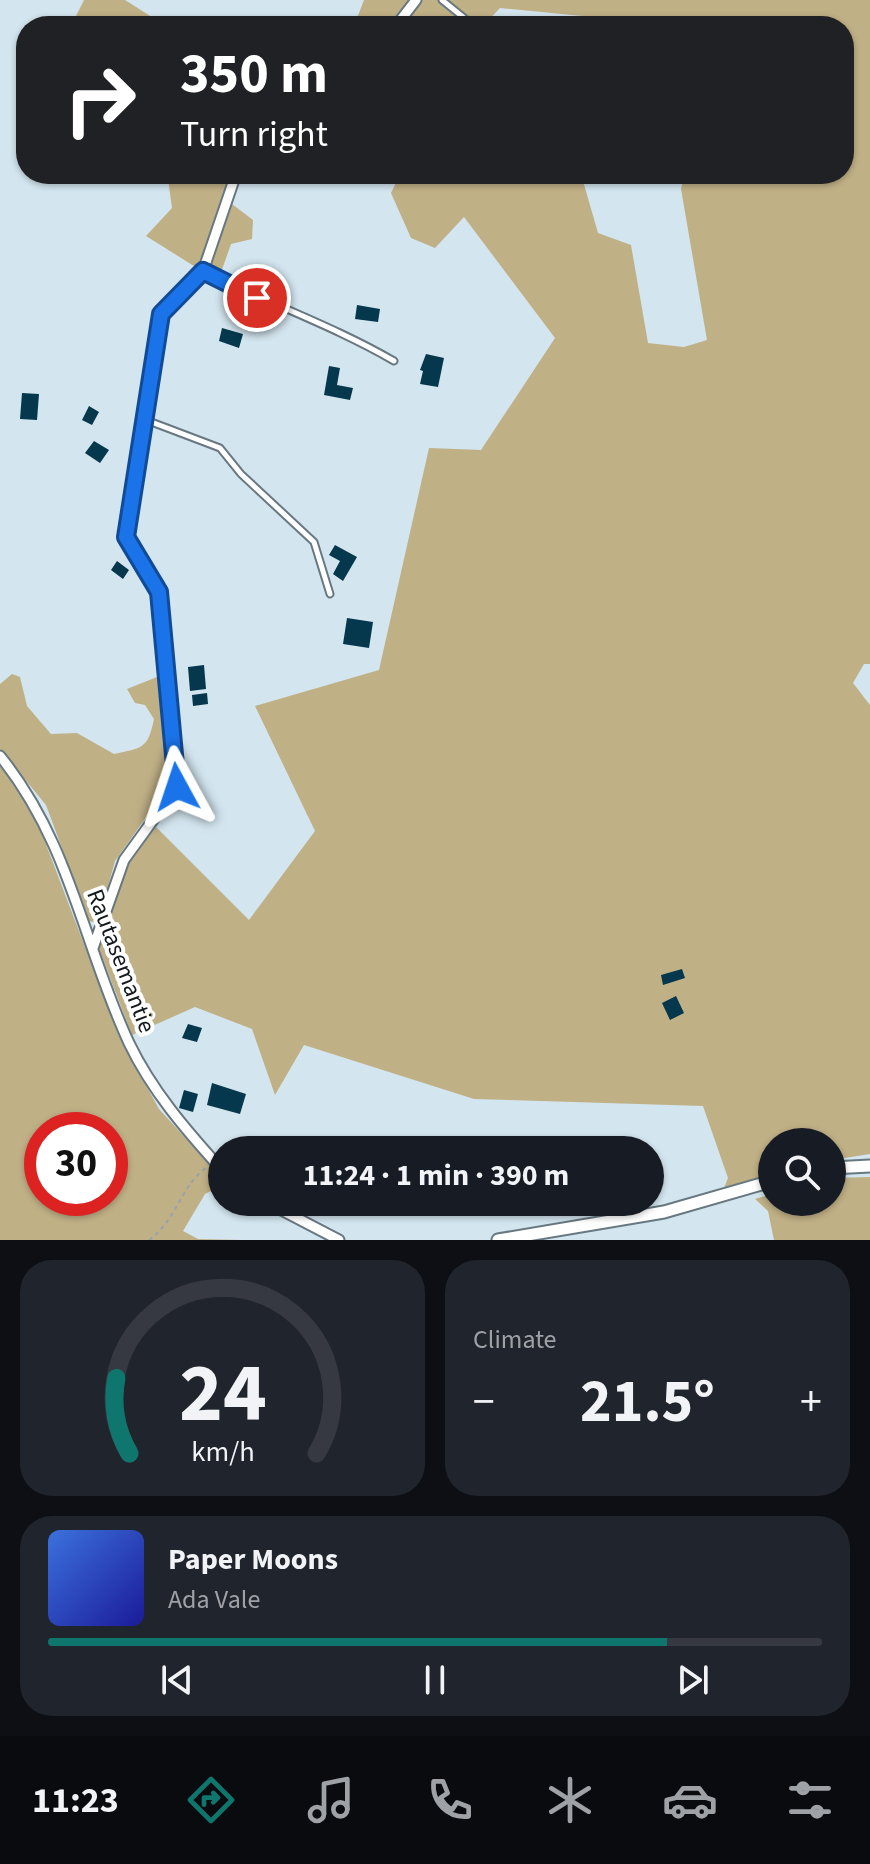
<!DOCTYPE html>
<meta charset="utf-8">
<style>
body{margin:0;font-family:"Source Sans 3",sans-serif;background:#20242c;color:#f1f3f6;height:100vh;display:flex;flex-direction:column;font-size:30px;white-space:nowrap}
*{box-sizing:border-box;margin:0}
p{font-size:26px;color:#9ea1a6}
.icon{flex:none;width:44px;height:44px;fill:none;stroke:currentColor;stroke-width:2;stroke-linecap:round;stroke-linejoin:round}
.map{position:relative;height:1240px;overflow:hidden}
.details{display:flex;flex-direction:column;gap:20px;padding:20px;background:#0d0f14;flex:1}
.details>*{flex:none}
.banner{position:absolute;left:16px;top:16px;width:838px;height:168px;border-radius:32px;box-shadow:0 2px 6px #0004;background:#202124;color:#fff;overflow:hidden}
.fabs{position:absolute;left:758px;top:1128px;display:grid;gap:16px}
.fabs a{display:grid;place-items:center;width:88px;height:88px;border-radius:50%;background:#171b24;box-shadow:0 2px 6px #0004;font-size:40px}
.speed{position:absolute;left:24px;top:1112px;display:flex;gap:16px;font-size:40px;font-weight:700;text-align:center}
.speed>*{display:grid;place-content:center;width:104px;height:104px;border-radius:50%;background:#171b24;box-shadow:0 2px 6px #0004;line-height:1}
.speed .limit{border:12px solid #d22;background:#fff;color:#111}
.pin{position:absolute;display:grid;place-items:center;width:68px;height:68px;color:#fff;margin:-34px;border:4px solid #fff;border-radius:50%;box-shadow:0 2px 8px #0007}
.me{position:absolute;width:88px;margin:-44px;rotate:355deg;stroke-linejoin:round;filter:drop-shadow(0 0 6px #0008)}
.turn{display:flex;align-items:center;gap:28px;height:168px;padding:0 32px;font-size:36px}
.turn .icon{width:104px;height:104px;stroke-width:2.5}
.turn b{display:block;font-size:56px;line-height:68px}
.big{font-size:60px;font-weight:700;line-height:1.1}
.details .card{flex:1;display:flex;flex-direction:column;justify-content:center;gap:12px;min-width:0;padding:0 28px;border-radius:32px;background:#20242c}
.details .dial{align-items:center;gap:0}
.dial svg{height:208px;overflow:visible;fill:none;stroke:#363941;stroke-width:7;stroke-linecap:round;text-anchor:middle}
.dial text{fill:#f1f3f6;stroke:none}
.song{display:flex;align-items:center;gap:24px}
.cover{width:96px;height:96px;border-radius:12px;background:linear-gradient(135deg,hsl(220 70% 55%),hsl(240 70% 35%))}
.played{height:8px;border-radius:4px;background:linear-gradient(90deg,#0f766e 80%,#363941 80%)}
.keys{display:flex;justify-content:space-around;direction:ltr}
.heat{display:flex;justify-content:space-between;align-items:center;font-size:44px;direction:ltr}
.details .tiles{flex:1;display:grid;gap:20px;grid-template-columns:1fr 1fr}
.card:last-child{grid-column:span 2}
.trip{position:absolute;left:208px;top:1136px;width:456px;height:80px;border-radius:40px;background:#171b24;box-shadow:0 2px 6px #0004;font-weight:700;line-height:80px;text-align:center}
.tabs{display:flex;height:128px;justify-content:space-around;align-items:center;background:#090b0e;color:#9ea1a6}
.tabs .icon{width:56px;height:56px}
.tabs .on{color:#0f766e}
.tabs b{font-size:36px;color:#f1f3f6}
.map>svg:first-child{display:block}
.green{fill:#c0b086;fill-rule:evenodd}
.building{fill:#05374d}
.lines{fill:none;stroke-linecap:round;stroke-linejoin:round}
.service-casing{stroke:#677881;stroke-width:9}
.minor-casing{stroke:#677881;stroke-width:13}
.tertiary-casing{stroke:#677881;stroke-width:15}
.path{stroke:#95a3ab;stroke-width:2;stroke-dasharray:4 4;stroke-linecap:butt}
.service{stroke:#fff;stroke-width:5}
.minor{stroke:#fff;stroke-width:9}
.tertiary{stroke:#fff;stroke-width:11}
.route-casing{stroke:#114b97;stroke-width:20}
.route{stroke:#1a73e8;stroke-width:14}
.labels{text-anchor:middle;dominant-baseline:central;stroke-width:8;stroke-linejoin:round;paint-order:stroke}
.street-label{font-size:24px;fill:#13191d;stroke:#fff}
</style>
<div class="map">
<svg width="870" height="1240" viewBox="0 0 870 1240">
<rect width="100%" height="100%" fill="#d3e5ef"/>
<path class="green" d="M84,0H125L166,26H71Z
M364,0H870V664H864L853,683L870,705V1154L832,1160V1142H772V1175L722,1193L728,1178L703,1106L474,1099L304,1045L275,1095L252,1029L195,1007L132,1035L99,949L127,864L156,827L249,920L315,831L255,706L379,670L429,448L481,450L555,338L464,217L435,248L411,238L391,193L400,174H581L598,233L631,245L648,343L684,347L707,340L681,189L684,174H844V26H685L500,8L483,26H354Z
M162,174H243L224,198L253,220L252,239L231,244L218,281L146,236L172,208L168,179Z
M163,669L172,781L115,861L98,923L89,921L46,805L0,749V684L12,674L20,677L27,706L51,734L77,733L114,754C142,748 148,749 154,719L145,705L135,703L127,689L157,677Z
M0,765L33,810L118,1034L159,1109L222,1178V1185L205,1194L183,1231L198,1239L243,1240H0ZM42,1130H110V1198H42Z
M870,1177V1240H774L768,1211L755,1199L772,1194V1202H832V1178Z"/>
<path class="building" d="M357,305L380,309L378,322L355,319Z
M250,310L261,314L256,327L245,323Z
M222,328L243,334L239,348L219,341Z
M426,354L444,358L438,387L420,384L423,371L420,370Z
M329,366L340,368L337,385L353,388L350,400L324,395Z
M22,393L39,394L37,420L20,419Z
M89,406L99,412L92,425L82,420Z
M94,441L109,450L100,463L85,453Z
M335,545L357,557L343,581L333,574L340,561L329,555Z
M117,561L129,570L123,579L111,570Z
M347,618L373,622L369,648L343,644Z
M204,665L206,689L190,691L188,667Z
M207,693L208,704L193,706L192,695Z
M682,969L685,978L663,985L661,975Z
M676,996L684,1013L670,1020L662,1003Z
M188,1024L202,1028L197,1042L182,1038Z
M212,1083L246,1094L240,1114L207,1105Z
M184,1090L198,1094L193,1112L179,1108Z"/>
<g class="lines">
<defs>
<path id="service" d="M442,0L474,26
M204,271C267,303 334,326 394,361
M146,420L220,448L241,474L314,542L330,594"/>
<path id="minor" d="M396,26L416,0
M0,756C71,844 83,944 129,1043C152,1091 186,1130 222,1170
M93,948L124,860L177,787L159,592L126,537L161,314L203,271L236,174
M266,1202L339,1240"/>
<path id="tertiary" d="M832,1168L870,1166
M498,1240L664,1212L772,1181"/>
</defs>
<use href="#service" class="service-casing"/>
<use href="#minor" class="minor-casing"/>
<use href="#tertiary" class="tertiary-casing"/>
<path class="path" d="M149,1240C178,1219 180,1186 207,1167"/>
<use href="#service" class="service"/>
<use href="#minor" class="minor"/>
<use href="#tertiary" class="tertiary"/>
</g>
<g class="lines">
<defs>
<path id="route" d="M177,787L159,592L126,537L161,314L203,271L257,298"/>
</defs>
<use href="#route" class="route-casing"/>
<use href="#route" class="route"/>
</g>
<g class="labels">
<g class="street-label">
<text transform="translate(121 961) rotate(69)">Rautasemantie</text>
</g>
</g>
</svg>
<div class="fabs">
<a><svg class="icon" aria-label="search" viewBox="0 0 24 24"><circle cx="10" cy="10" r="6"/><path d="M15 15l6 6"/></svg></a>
</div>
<div class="speed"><div class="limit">30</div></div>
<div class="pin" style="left:257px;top:298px;background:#d93025"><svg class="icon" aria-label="arrive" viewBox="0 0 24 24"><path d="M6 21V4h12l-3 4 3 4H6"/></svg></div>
<svg class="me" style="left:177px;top:787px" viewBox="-20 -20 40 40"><path d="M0-17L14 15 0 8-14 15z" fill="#1a73e8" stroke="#fff" stroke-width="4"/></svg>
<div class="trip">11:24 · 1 min · 390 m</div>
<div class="banner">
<div class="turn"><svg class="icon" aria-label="right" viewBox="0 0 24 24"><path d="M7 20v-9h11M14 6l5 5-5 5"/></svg><div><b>350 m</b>Turn right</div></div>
</div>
</div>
<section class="details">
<div class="tiles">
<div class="card dial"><svg viewBox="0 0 100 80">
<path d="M14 69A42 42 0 1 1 86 69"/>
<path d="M14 69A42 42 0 0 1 9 40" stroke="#0f766e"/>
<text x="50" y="56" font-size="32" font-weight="700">24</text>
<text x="50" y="72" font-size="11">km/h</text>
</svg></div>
<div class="card"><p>Climate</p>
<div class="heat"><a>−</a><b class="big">21.5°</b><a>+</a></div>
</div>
<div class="card">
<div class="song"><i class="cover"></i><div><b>Paper Moons</b><p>Ada Vale</p></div></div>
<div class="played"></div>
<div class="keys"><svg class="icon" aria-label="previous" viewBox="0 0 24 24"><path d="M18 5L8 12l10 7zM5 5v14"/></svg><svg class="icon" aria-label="pause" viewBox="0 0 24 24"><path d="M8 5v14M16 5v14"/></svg><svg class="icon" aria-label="next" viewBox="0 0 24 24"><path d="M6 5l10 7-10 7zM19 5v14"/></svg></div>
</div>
</div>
</section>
<nav class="tabs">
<b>11:23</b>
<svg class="icon on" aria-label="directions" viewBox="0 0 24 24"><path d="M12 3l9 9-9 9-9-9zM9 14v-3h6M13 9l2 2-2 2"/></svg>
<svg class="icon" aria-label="music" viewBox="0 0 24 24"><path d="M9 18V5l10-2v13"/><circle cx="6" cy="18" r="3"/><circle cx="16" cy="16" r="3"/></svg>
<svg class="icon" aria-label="phone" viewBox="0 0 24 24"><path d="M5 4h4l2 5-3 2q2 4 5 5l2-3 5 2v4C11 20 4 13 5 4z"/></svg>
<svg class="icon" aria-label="climate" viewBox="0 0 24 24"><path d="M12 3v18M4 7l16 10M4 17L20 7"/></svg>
<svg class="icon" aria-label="car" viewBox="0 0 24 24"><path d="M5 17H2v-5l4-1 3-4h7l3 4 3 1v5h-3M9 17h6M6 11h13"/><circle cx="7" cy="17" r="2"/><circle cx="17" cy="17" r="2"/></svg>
<svg class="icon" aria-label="filters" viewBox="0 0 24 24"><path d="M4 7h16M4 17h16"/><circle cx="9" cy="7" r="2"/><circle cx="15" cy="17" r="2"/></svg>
</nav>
